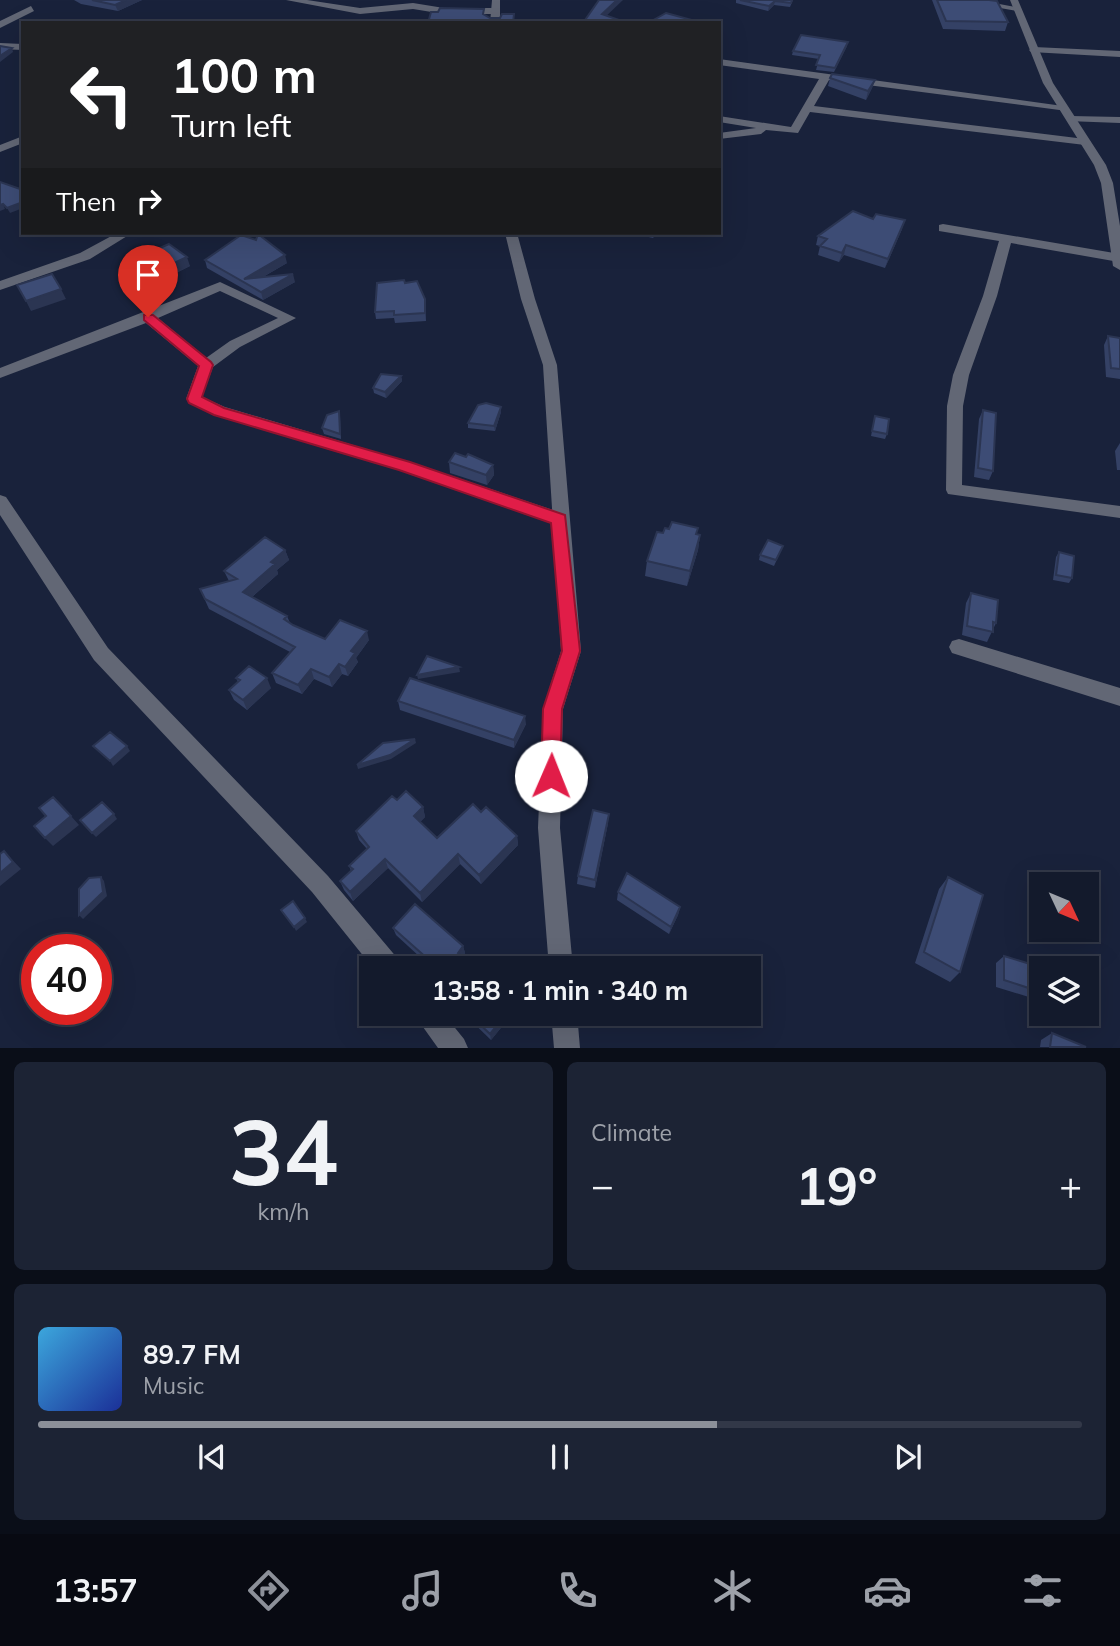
<!DOCTYPE html>
<meta charset="utf-8">
<style>
body{margin:0;font-family:Mulish,sans-serif;background:#1c2334;color:#f1f3f6;height:100vh;display:flex;flex-direction:column;font-size:26px;white-space:nowrap}
*{box-sizing:border-box;margin:0}
p{font-size:23px;color:#9da1a9}
.icon{flex:none;width:38px;height:38px;fill:none;stroke:currentColor;stroke-width:2;stroke-linecap:round;stroke-linejoin:round}
.map{position:relative;height:1048px;overflow:hidden}
.side{display:flex;flex-direction:column;gap:14px;padding:14px;background:#0a0e18;flex:1}
.side>*{flex:none}
.hud{position:absolute;left:21px;top:21px;width:700px;height:214px;border-radius:0px;box-shadow:0 7px 28px #0002,0 0 0 2px #323848;background:#202124;color:#fff;overflow:hidden}
.needle{width:46px;rotate:134deg}
.tools{position:absolute;left:1029px;top:872px;display:grid;gap:14px}
.tools a{display:grid;place-items:center;width:70px;height:70px;border-radius:0px;background:#131a2c;box-shadow:0 7px 28px #0002,0 0 0 2px #323848;font-size:35px}
.speed{position:absolute;left:21px;top:934px;display:flex;gap:14px;font-size:35px;font-weight:700;text-align:center}
.speed>*{display:grid;place-content:center;width:91px;height:91px;border-radius:50%;background:#131a2c;box-shadow:0 7px 28px #0002,0 0 0 2px #323848;line-height:1}
.speed .limit{border:10px solid #d22;background:#fff;color:#111}
.pin{position:absolute;display:grid;place-items:center;width:60px;height:60px;color:#fff;margin:-72px -30px;border-radius:50% 50% 50% 0;rotate:-45deg;box-shadow:0 0 7px #0007}
.pin .icon{rotate:45deg}
.me{position:absolute;width:77px;margin:-38px;rotate:1deg;stroke-linejoin:round;filter:drop-shadow(0 0 5px #0008)}
.turn{display:flex;align-items:center;gap:24px;height:147px;padding:0 35px;font-size:32px}
.turn .icon{width:91px;height:91px;stroke-width:2.5}
.turn b{display:block;font-size:49px;line-height:60px}
.then{display:flex;align-items:center;height:66px;padding:0 35px;background:#0003;gap:14px;font-size:26px}
.big{font-size:52px;font-weight:700;line-height:1.1}
.side .widget{flex:1;display:flex;flex-direction:column;justify-content:center;gap:10px;min-width:0;padding:0 24px;border-radius:10px;background:#1c2334}
.side .dial{align-items:center;gap:0}
.dial b{font-size:91px;line-height:1}
.song{display:flex;align-items:center;gap:21px}
.cover{width:84px;height:84px;border-radius:10px;background:linear-gradient(135deg,hsl(200 70% 55%),hsl(230 70% 35%))}
.played{height:7px;border-radius:4px;background:linear-gradient(90deg,#8c9099 65%,#323848 65%)}
.keys{display:flex;justify-content:space-around;direction:ltr}
.heat{display:flex;justify-content:space-between;align-items:center;font-size:38px;direction:ltr}
.side .tiles{flex:1;display:grid;gap:14px;grid-template-columns:1fr 1fr}
.widget:last-child{grid-column:span 2}
.trip{position:absolute;left:359px;top:956px;width:402px;height:70px;border-radius:0px;background:#131a2c;box-shadow:0 7px 28px #0002,0 0 0 2px #323848;font-weight:700;line-height:70px;text-align:center}
.menu{display:flex;height:112px;justify-content:space-around;align-items:center;background:#080a12;color:#9da1a9}
.menu .icon{width:49px;height:49px}
.menu .current{color:#8c9099}
.menu b{font-size:32px;color:#f1f3f6}
.map>svg:first-child{display:block}
.lines{fill:none;stroke-linecap:round;stroke-linejoin:round}
.minor{fill:#626775;fill-rule:evenodd}
.tertiary{fill:#626775;fill-rule:evenodd}
.wall{fill:#344165}
.shaded-wall{fill:#2b3552}
.building{fill:#3d4c75;stroke:#2b3552;stroke-width:2}
.route{fill:#e11d48;stroke:#92132f;stroke-width:2}
</style>
<div class="map">
<svg width="1120" height="1048" viewBox="0 0 1120 1048">
<rect width="100%" height="100%" fill="#19223b"/>
<g class="lines">
<path class="minor" d="M286,0H307L360,8L413,3L444,8H496L500,11L496,14H444L413,9L360,14Z
M955,0H978L1021,8L1017,11Z
M31,6L34,11L0,28V21Z
M0,43L23,44V50L0,49Z
M1034,47L1120,51V57L1031,52L1029,50Z
M719,59L1063,106L1067,107V111L829,80L814,106L1085,139L1091,142L1085,145L810,112L798,133L766,130L761,134L719,139V133L756,128L719,122V116L791,127L819,79L719,65Z
M1071,116L1120,117V123L1067,121V117Z
M23,136V143L0,152V145Z
M943,224L1120,254L1119,262L1011,243L997,296L969,375L963,406L962,485L1120,506V518L948,494L946,490L947,406L953,375L983,296L999,241L939,231V225Z
M117,233H132L90,259L0,290V281L80,253Z
M220,282L296,318L240,347L213,367L202,397L225,407L410,462L565,514L568,519L565,524H553L398,470L213,415L186,399L198,366L146,323L0,378V368ZM220,291L278,318L230,341L206,358L158,318Z
M0,495L6,497L108,648L328,876L398,959L401,968H373L312,892L94,660L0,515Z
M959,639L1120,688V706L952,653L949,647L952,641Z
M413,1013H443L464,1039L468,1048H438Z"/>
<path class="tertiary" d="M492,0H500V23H490Z
M1010,0H1018L1053,83L1106,165L1113,183L1120,226V270L1113,266L1101,183L1094,165L1043,83Z
M505,233H517L535,299L557,365L581,651L563,709L560,828L573,968H549L538,828L543,709L561,651L543,365L521,299Z
M551,1013H577L580,1048H554Z"/>
</g>
<path class="wall" d="M74,0H142L118,11L81,4Z
M736,0H793L790,7L774,5L768,11L736,3Z
M932,0H989L1008,22L1005,31L943,29Z
M847,46L834,72L816,70L819,59L792,55L793,51Z
M830,78L875,80L872,88L866,100L828,86Z
M873,219L902,229L885,268L844,255L839,262L818,255L820,246L816,245L818,236Z
M630,233H657L653,238Z
M169,244L190,266L174,274L171,272L147,283L131,271L128,262Z
M205,260L287,263L263,277L295,282L263,300L207,268Z
M405,283L425,299L426,321L395,323L394,318L376,319L375,312Z
M1108,336L1120,338V379L1106,377L1104,345Z
M401,376L402,381L386,398L374,393L373,388Z
M501,407V412L495,431L468,428V423Z
M983,410L993,471L989,480L974,477L979,419Z
M339,411L340,416L341,439L324,434L322,428Z
M875,416L887,434L885,439L871,436Z
M1120,443V470H1117L1115,451Z
M449,462L493,465L494,475L487,485L450,473Z
M663,533L700,535L698,550L687,586L645,576L647,561Z
M783,546L774,566L759,560L760,555Z
M285,550L289,560L277,570L278,574L252,597L287,616L290,623L293,625L325,639L369,640L356,658L358,662L348,676L342,674L332,687L314,679L302,694L276,683L272,673L290,652L209,609L200,589L229,581L224,571Z
M1059,552L1072,578L1069,583L1053,580L1056,557Z
M971,593L996,623L987,642L962,635L966,603Z
M236,678L271,688L247,710L234,700L229,690L238,682Z
M398,701L526,724L514,748L400,710Z
M397,800L423,807L425,817L420,822L437,838L481,812L517,836L518,845L481,884L460,864L422,902L388,868L353,901L344,890L340,881L351,871L349,866L367,849L359,840L356,831Z
M608,823L595,888L577,884L578,876Z
M948,877L960,972L950,982L915,963L939,889Z
M618,892L680,907L678,915L669,934L617,900Z
M393,928L463,946L465,953L462,957L474,968H432L396,935Z
M1004,956L1041,992L1032,998L996,987V963Z
M463,1013H513L491,1040Z
M1052,1033L1086,1047H1040L1041,1040Z"/>
<path class="shaded-wall" d="M126,0H142L118,11L115,5Z
M617,0H623L602,20V14Z
M775,1L774,5L768,11L769,6Z
M12,48L13,52L0,62V56Z
M875,80L872,88L866,100L868,91Z
M23,202V208L10,213L7,208Z
M3,204L5,209L0,211V205Z
M905,220L902,229L885,268L888,259Z
M846,245L844,255L839,262L842,253Z
M285,255L287,263L249,285L244,279Z
M187,257L190,266L174,274L170,265Z
M168,263L171,272L147,283L144,274Z
M293,274L295,282L263,300L261,292Z
M61,289L66,299L31,311L26,301Z
M401,376L402,381L386,398L385,392Z
M501,407V412L495,431L494,426Z
M493,465L494,475L487,485L486,475Z
M700,535L698,550L687,586L690,571Z
M285,550L289,560L277,570L278,574L246,602L243,592L271,562Z
M367,631L369,640L356,658L358,662L348,676L345,667L351,651Z
M339,664L342,674L332,687L329,677Z
M459,667L460,672L418,679L417,675Z
M311,669L314,679L302,694L298,685Z
M267,678L271,688L247,710L243,700Z
M525,716L526,724L514,748V740Z
M415,739L416,743L391,759L358,769L357,765Z
M127,746L130,751L113,766L110,761Z
M423,807L425,817L416,826L414,816Z
M114,814L117,819L96,837L92,833Z
M609,814L608,823L595,888V880Z
M71,816L79,825L53,846L45,838Z
M517,836L518,845L481,884L479,875Z
M4,851L21,869L0,886V873Z
M458,854L460,864L422,902L420,893Z
M385,859L388,868L353,901L350,892Z
M101,877L104,881L107,896L83,919L79,915Z
M680,907L678,915L669,934L671,927Z
M305,918L307,922L296,931L294,927Z
M463,946L465,953L459,960L458,953Z
M507,1013H513L491,1040L490,1034Z"/>
<path class="building" d="M92,0H126L115,5Z
M599,0H617L602,14L619,20L617,23H583Z
M740,0H792L791,3L775,1L769,6Z
M937,0H989L997,1L1008,22L946,21Z
M440,8L484,9L483,14L490,18H500L502,14H514L513,23H428L431,12H438Z
M666,13L692,20L687,23H648Z
M801,35L848,42L835,68L816,65L820,55L793,51Z
M0,46L12,48L0,56Z
M832,74L875,80L868,91L830,78Z
M0,182L23,190V202L7,208L3,204L0,205Z
M853,211L873,219L876,214L905,220L888,259L846,245L842,253L820,246L827,239L818,236Z
M258,234L285,255L244,279L293,274L261,292L205,260L241,235L256,240Z
M169,244L187,257L170,265L168,263L144,274L128,262Z
M52,274L61,289L26,301L17,285Z
M404,280L405,283L417,281L425,299V313L394,315V311L375,312L377,283Z
M1108,336L1120,338V369L1111,368Z
M381,374L401,376L385,392L373,388Z
M486,403L501,407L494,426L468,423L478,405Z
M983,410L996,413L993,471L978,468Z
M339,411L340,434L322,428L327,415Z
M875,416L889,419L887,434L872,431Z
M455,453L466,457L468,454L493,465L486,475L449,462Z
M672,522L698,528L696,534L700,535L690,571L647,561L657,532L663,533L665,528L669,529Z
M265,537L285,550L271,562L275,564L243,592L287,616L284,619L293,625L325,639L340,620L367,631L351,651L355,653L345,667L339,664L329,677L311,669L298,685L272,673L295,647L205,599L200,589L237,579L224,571Z
M768,540L783,546L776,560L760,555Z
M1059,552L1074,556L1072,578L1056,575Z
M971,593L998,600L996,623L993,622V632L967,626Z
M427,656L459,667L417,675Z
M249,666L267,678L243,700L229,690L240,680L236,678Z
M410,678L525,716L514,740L398,701Z
M110,732L127,746L110,761L93,746Z
M415,739L390,755L357,765L383,743Z
M406,791L423,807L414,816L437,838L473,804L481,812L486,807L517,836L479,875L458,854L420,893L385,859L350,892L340,881L353,869L349,866L369,847L356,831L392,796L397,800Z
M53,797L71,816L45,838L34,826L46,816L39,808Z
M102,802L114,814L92,833L80,820Z
M593,810L609,814L595,880L578,876Z
M4,851L13,862L0,873V854Z
M627,873L680,907L671,927L618,892Z
M101,877L103,892L79,915V889L89,878Z
M948,877L983,895L960,972L924,952Z
M293,901L305,918L294,927L281,910Z
M415,904L463,946L458,953L474,968H438L393,928Z
M1004,956L1040,967L1041,992L1004,980Z
M468,1013H507L490,1034Z
M1052,1033L1086,1047H1050Z"/>
<path class="route" d="M144,315H153L211,362L213,365L202,397L224,408L410,462L565,515L580,651L562,709L560,776L558,783L551,785L544,783L541,776L543,709L562,651L551,523L399,470L214,415L189,403L187,399L199,366L144,320Z"/>
</svg>
<div class="tools">
<a><svg class="needle" viewBox="-14 -14 28 28"><path d="M0-13l5 13h-10z" fill="#e53935"/><path d="M0 13l5-13h-10z" fill="#9da1a9"/></svg></a>
<a><svg class="icon" aria-label="layers" viewBox="0 0 24 24"><path d="M12 4l9 5-9 5-9-5zM3 14l9 5 9-5"/></svg></a>
</div>
<div class="speed"><div class="limit">40</div></div>
<div class="pin" style="left:148px;top:317px;background:#d93025"><svg class="icon" aria-label="arrive" viewBox="0 0 24 24"><path d="M6 21V4h12l-3 4 3 4H6"/></svg></div>
<svg class="me" style="left:551px;top:776px" viewBox="-20 -20 40 40"><circle r="19" fill="#fff"/><path d="M0-13L10 11 0 6-10 11z" fill="#e11d48"/></svg>
<div class="trip">13:58 · 1 min · 340 m</div>
<div class="hud">
<div class="turn"><svg class="icon" aria-label="left" viewBox="0 0 24 24"><path d="M17 20v-9H6M10 6l-5 5 5 5"/></svg><div><b>100 m</b>Turn left</div></div>
<div class="then">Then<svg class="icon" aria-label="right" viewBox="0 0 24 24"><path d="M7 20v-9h11M14 6l5 5-5 5"/></svg></div>
</div>
</div>
<section class="side">
<div class="tiles">
<div class="widget dial"><b>34</b><p>km/h</p></div>
<div class="widget"><p>Climate</p>
<div class="heat"><a>−</a><b class="big">19°</b><a>+</a></div>
</div>
<div class="widget">
<div class="song"><i class="cover"></i><div><b>89.7 FM</b><p>Music</p></div></div>
<div class="played"></div>
<div class="keys"><svg class="icon" aria-label="previous" viewBox="0 0 24 24"><path d="M18 5L8 12l10 7zM5 5v14"/></svg><svg class="icon" aria-label="pause" viewBox="0 0 24 24"><path d="M8 5v14M16 5v14"/></svg><svg class="icon" aria-label="next" viewBox="0 0 24 24"><path d="M6 5l10 7-10 7zM19 5v14"/></svg></div>
</div>
</div>
</section>
<nav class="menu">
<b>13:57</b>
<svg class="icon current" aria-label="directions" viewBox="0 0 24 24"><path d="M12 3l9 9-9 9-9-9zM9 14v-3h6M13 9l2 2-2 2"/></svg>
<svg class="icon" aria-label="music" viewBox="0 0 24 24"><path d="M9 18V5l10-2v13"/><circle cx="6" cy="18" r="3"/><circle cx="16" cy="16" r="3"/></svg>
<svg class="icon" aria-label="phone" viewBox="0 0 24 24"><path d="M5 4h4l2 5-3 2q2 4 5 5l2-3 5 2v4C11 20 4 13 5 4z"/></svg>
<svg class="icon" aria-label="climate" viewBox="0 0 24 24"><path d="M12 3v18M4 7l16 10M4 17L20 7"/></svg>
<svg class="icon" aria-label="car" viewBox="0 0 24 24"><path d="M5 17H2v-5l4-1 3-4h7l3 4 3 1v5h-3M9 17h6M6 11h13"/><circle cx="7" cy="17" r="2"/><circle cx="17" cy="17" r="2"/></svg>
<svg class="icon" aria-label="filters" viewBox="0 0 24 24"><path d="M4 7h16M4 17h16"/><circle cx="9" cy="7" r="2"/><circle cx="15" cy="17" r="2"/></svg>
</nav>
